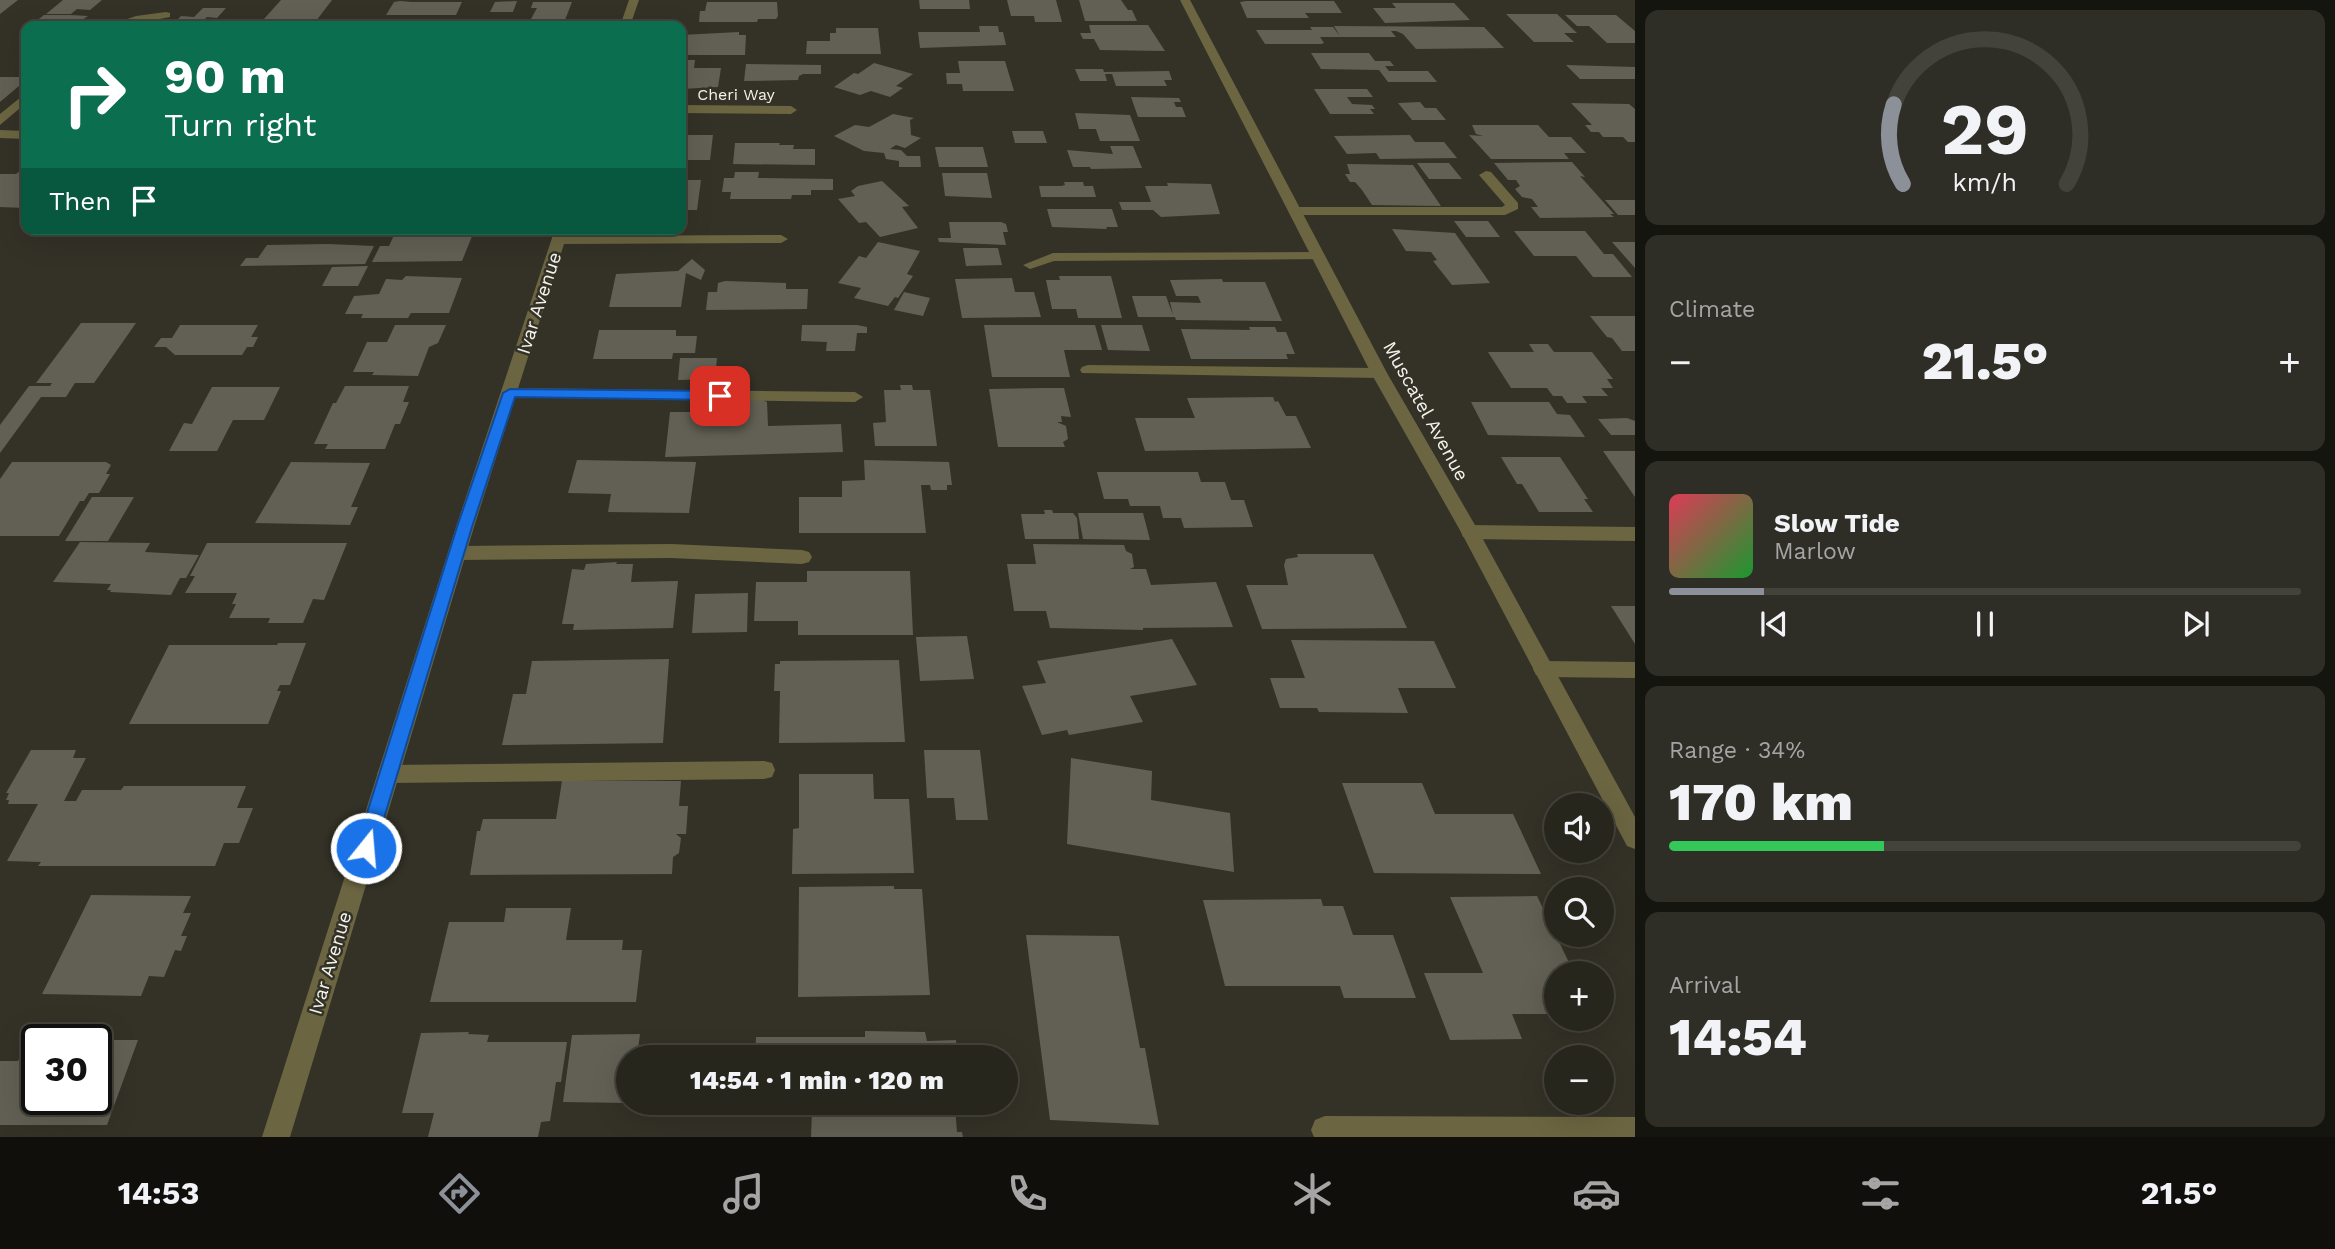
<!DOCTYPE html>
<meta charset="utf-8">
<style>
body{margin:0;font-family:"Work Sans",sans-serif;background:#2f2e26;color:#f1f3f6;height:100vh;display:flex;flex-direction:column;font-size:26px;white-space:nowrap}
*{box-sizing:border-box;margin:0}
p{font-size:23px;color:#a4a5a4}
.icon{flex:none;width:38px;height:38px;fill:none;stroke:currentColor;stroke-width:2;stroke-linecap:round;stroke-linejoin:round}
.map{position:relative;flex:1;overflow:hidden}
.sheet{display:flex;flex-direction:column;gap:10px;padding:10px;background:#151510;width:700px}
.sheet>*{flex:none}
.banner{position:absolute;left:21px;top:21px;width:665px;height:214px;border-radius:14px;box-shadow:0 7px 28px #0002,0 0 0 2px #43433b;background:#0b6e4f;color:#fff;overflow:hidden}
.tools{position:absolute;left:1544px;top:793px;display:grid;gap:14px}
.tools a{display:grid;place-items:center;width:70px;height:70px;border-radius:50%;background:#27261d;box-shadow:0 7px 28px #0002,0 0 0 2px #43433b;font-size:35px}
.speed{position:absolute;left:21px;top:1024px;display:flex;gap:14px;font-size:35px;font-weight:700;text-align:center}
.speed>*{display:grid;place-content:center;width:91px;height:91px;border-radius:50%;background:#27261d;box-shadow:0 7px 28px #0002,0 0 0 2px #43433b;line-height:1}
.speed .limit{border:4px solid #111;border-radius:10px;background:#fff;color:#111}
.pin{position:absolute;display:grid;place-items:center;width:60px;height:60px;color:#fff;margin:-30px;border-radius:14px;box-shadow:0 4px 10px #0006}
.me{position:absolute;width:77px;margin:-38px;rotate:17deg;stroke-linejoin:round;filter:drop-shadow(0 0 5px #0008)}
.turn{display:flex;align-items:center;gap:24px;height:147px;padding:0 28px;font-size:32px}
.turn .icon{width:91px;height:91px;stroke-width:2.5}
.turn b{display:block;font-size:49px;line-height:60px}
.then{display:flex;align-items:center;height:66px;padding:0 28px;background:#0003;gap:14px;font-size:26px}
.big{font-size:52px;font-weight:800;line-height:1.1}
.sheet .tile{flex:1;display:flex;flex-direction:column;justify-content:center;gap:10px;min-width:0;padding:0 24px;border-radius:14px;background:#2f2e26}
.sheet .dial{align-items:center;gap:0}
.dial svg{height:182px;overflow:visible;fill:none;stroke:#43433b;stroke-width:7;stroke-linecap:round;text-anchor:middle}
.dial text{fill:#f1f3f6;stroke:none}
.song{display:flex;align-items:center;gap:21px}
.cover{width:84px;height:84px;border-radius:10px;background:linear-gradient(135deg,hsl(350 70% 55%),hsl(130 70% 35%))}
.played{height:7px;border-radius:4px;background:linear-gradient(90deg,#8c9099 15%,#43433b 15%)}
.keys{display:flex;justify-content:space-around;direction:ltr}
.heat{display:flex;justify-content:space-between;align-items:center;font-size:38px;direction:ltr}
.charge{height:10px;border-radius:5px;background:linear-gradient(90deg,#34c759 34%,#43433b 0)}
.trip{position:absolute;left:616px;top:1045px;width:402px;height:70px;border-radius:35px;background:#27261d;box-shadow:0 7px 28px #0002,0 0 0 2px #43433b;font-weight:800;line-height:70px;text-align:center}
.tab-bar{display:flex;height:112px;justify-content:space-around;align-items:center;background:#100f0c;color:#a4a5a4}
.tab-bar .icon{width:49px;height:49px}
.tab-bar .current{color:#8c9099}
.tab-bar b{font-size:32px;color:#f1f3f6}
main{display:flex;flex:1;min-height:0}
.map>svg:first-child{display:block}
.building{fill:#626054}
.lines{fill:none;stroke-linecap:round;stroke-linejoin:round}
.service{fill:#6b6541;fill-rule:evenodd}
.minor{fill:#6b6541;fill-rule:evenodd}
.route{fill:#1a73e8;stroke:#114b97;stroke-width:2}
.labels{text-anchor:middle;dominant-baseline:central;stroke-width:5;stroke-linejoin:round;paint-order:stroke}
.far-street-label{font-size:16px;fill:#f3f2eb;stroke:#343227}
.street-label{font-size:19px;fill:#f3f2eb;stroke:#343227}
</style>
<main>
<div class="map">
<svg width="1635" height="1137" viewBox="0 0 1635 1137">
<rect width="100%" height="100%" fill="#343227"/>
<path class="building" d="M0,0H18L0,14Z
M63,0H102L90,10L77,9L71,14H46Z
M281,0H332L313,25H276L280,19H264Z
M919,0H969L970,9H920Z
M1007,0H1056L1062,22H1035L1034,16H1011Z
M1079,0H1121L1128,10H1132L1137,21H1085Z
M400,1L411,2H462L456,15H386L394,2Z
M517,1L513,12H490L495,2Z
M1246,1H1334L1342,13H1305L1309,18H1247L1240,2Z
M533,2H572L565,20L531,19L537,8H531Z
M707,2H777L778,16L776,19H758L757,22H699L700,11H705Z
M1392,3H1454L1470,20L1385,23L1373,8H1396Z
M203,8H226L217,18L207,17L198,26H157L163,21H176L181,16L194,17Z
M1506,14H1557L1577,33H1564L1574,42H1534Z
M44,15H70L88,16L73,26H30Z
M1565,15H1616L1635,31V43H1607L1589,26H1577Z
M1089,25H1148L1165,51L1100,50L1094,39H1083L1080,33H1091Z
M979,26H998L999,32H1003L1006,45L920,48L918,32H980Z
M1334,26L1484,27L1504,48L1416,49L1403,34L1396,31H1391L1396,37H1320L1324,43L1321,44H1265L1256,30H1312L1310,27H1333L1340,36Z
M836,28H878L881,54H806L807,41H830V33H836Z
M739,32V35H746L745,55H681V35Z
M1311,53H1369L1375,61H1390L1394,66H1385L1389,71H1428L1437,82H1388L1379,70L1321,69Z
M681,60H695L694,68H721L718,87L681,89Z
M958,61H1005L1014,91H963L962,84H947L946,73H960Z
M874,63L913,74L896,86L903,88L890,97L871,91L860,95L834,87L854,73L858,74Z
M746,64L821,65V74H803L799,76L798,80L744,81Z
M1566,65L1635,67V79H1580Z
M1075,69H1103L1104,72L1169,71L1172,80H1164L1167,86H1116L1112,74H1105L1107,81H1080Z
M0,77H26V80L0,102Z
M1314,89H1367L1373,97H1347L1352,104L1372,105L1375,109H1370L1374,114H1330Z
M1131,97L1179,98L1181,102H1174L1176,107H1182L1186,117H1138Z
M1420,102L1425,108H1436L1446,120H1412L1398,103Z
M1571,103L1629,104L1635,109V142H1628L1623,137H1603L1599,132H1591L1585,125H1592Z
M1075,113L1130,115L1140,141H1100L1096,129H1079Z
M893,114L914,118L910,120L911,135L921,138L905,148L896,145L890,149L901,150L907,156H920L921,167H899V161L886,159L884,153L864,151L834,136L855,125L869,127Z
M1472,125H1538L1549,137H1571L1586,153H1564L1569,159H1491L1469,135L1483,136L1476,134Z
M1012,131H1043L1047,143H1015Z
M681,135H713L710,160H681Z
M1410,135L1415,142H1444L1457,158L1380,159L1376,153L1347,154L1334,136Z
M735,143H780L779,145H794L793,149H815V165L733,164Z
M1110,146H1133L1142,168L1091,169L1090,167H1073L1067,150L1113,154Z
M935,147H983L988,167H939Z
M1572,162L1585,177L1580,176L1614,214H1610L1614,217L1540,218L1531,207H1538L1532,199L1522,197L1515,189L1520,186L1516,180H1508L1494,163Z
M1417,163H1449L1462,179H1429Z
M1347,164L1413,165L1441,206L1372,205L1362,190L1355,182H1350L1345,174H1350Z
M20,171H26V208L0,207V174H16Z
M735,172H759L758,178L833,179V190H811V195H792L791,199H730L731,192H722L724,178H734Z
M942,173H987L992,198L945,196Z
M681,180H701L697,210H681Z
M882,181L909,206L902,207L918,228L880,237L866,222L859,223L838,199L855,196L851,191L858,186Z
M1064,182H1083L1084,186H1093L1096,197H1041L1039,186H1061L1065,185Z
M1167,183L1211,184L1220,214L1161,217L1153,210H1122L1119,202H1151L1145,186H1168Z
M1605,200H1635V215H1618Z
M1047,209H1112L1118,227H1106L1107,229L1052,227Z
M1454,221H1488L1500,237H1466Z
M949,222H1001L1006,224L1008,232H1003L1006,245L939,242L938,238H951Z
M413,229H475L462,261L372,262L380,246H389L395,233H411Z
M1392,229L1455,233L1490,283L1452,285L1433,261L1437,260L1431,252L1406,251Z
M1514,231H1585L1604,254H1613L1632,277H1593L1576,256H1534Z
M878,242L920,251L907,274L913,276L898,298L895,297L888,306L854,298L861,288L838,283L859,256L866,258Z
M1612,242H1635V268Z
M328,244L374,246L365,264L240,266L246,258H258L267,245Z
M963,248H998L1002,265L966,266Z
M692,259L705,270L701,280L686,273L681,307H609L616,274L678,271Z
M368,266L358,286H322L332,267Z
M406,276L462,278L449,313H411L408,318H361L363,314H345L354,296L379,294L386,279L402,280Z
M1059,276H1111L1122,318H1078L1076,309H1052L1046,280H1060Z
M1012,278L1015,292H1034L1041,317L962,318L955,279Z
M1222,279L1223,282H1265L1282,321L1176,320L1175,317H1138L1132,296H1166L1173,315L1170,302L1201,303L1198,296H1176L1170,280Z
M725,281L786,283V289H808L807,309L706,310L708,292H717L718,283Z
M904,292L930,298L923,316L894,310Z
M1590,316H1635V351H1622L1612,338L1607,337Z
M81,323H136L94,383H75L66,397H41L0,453V425L29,386H50L52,383H36Z
M180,325H258L251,337H258L253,347H247L242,355H175L166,347H154L161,338H172Z
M395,325H446L438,343L429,347L418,376L372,375L374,372H353L367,342H387Z
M802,325H857L867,327V333H857L855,351H826L827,342L801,341Z
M984,325H1095L1102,350H1064L1070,377H992Z
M1101,325H1142L1150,351L1108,350Z
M1249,327H1275L1277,332H1286L1295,354H1286L1288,359H1191L1181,329L1250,330Z
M599,330H676V336H697L695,353H673L672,359H593Z
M1529,344H1548L1554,352H1592L1613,379H1607L1613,388H1601L1608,396H1582L1587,403H1567L1562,396H1553L1547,388H1511L1488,352H1534Z
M680,358H717L715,379L678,380Z
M900,385H912L913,390H930L937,446H875L873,423L886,422L884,390H901Z
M345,386H409L403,402H409L400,424H395L385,449H325L328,444H314L333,403H336Z
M212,387H280L264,420H233L217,451H169L184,423L192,424Z
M1045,388H1064L1071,417L1061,416L1062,422H1057L1066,426L1068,439L1063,442L1065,447H998L989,389Z
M1273,397L1275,402L1278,401L1286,416H1296L1311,448L1145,451L1135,418H1195L1187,398Z
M718,399H760L767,402L768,426L841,424L843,452L665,457L670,412H717Z
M1471,402H1549L1557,414L1570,415L1585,437L1488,435Z
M1627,418L1635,421V435H1611L1598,419Z
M1603,451H1635V497Z
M1501,457H1560L1588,499H1584L1593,512H1539L1522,484H1517Z
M577,460L696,462L689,513L608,512L611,494L568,493Z
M864,460L949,462L952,485H947V490H931L930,485H921L926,533H799V497H842V481L865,480Z
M12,462H106L111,465L106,474H110L99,493H89L84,501H80L59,536H0V479Z
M291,462L370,463L351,507H358L350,525L255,523Z
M1097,472H1198L1201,482H1225L1231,500H1244L1253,527L1184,528L1181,518H1163L1160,506H1130L1128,499H1104Z
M92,497H134L108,541H65Z
M1044,510H1052L1053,513H1073L1077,518L1079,539H1025L1021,514H1045Z
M1078,513H1143L1150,540L1083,539Z
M80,542L150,543L145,552L199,555L186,578H180L171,595L110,592L111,590H107L111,584L53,582Z
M207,543H347L324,600L313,599L303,623H268L270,618H229L236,604H232L237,593H185L195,576H190Z
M1033,544L1124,545L1126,551L1132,554L1134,567L1130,569H1146L1151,585L1216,582L1233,627L1143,628V630L1050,628L1046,611H1014L1007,564H1036Z
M1297,554H1373L1407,628L1262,629L1246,585H1288L1284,565L1286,559L1298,557Z
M617,562L616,564H633L631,582L678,581L673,628L573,630L574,624H562L572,569L584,570L586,564Z
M807,571H910L913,635H798V621H754L756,582H807Z
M748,593L747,632L692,633L695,594Z
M1611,606H1635V644Z
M967,636L974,679L920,681L916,637Z
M1172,639L1197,685L1130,696L1143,722L1069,735L1067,730L1042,735L1022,686L1046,683L1037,661Z
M1291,640L1434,641L1456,688H1398L1408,713L1319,712L1317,708H1280L1270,678H1305Z
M278,643H306L290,685H280L277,691H281L268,724H129L169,645H277Z
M669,659L663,743L502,745L513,694H526L532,661Z
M899,660L905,742L779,743L780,691H774L775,664H780V661Z
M31,750H76L73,758H86L64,801H76L82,790H121L124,786H246L237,808H253L239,843H224L215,866H38L41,862L7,861L38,804H8L9,800H6L9,793H6Z
M924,750H980L988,820H956L954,798H927Z
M1071,758L1152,771L1151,800L1230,813L1234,872L1067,844Z
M799,774H873L874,799H909L914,873L792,874L793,829L799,828Z
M562,781H681L679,806H688L686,834H676L681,838L679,853L673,857L672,874L470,875L477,831H480L483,819H556Z
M1342,783H1422L1435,814H1513L1541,874L1374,873Z
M894,886V889H922L930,995L798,997L799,887Z
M91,895L191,896L183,913H191L181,936H187L181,951L175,950L164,977L149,976L141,996L42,994Z
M1537,896L1574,973H1556V1014H1512L1522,1039L1450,1040L1424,973H1483L1450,897Z
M1321,899L1323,906H1343L1353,935H1393L1416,998H1344L1340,986H1225L1203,900Z
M506,908H571L566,940H623L622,950H642L636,1002H430L449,922H504Z
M1026,935L1119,936L1140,1048H1145L1159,1125L1050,1120Z
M865,1031L925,1032L927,1041L956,1040L957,1057H755L756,1037H865Z
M469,1032L468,1034L489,1035L487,1042H567L561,1082H556L550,1121L541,1122L538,1137H428L434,1113H402L421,1033Z
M640,1034L637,1057H628V1103L563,1102L572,1035Z
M114,1040H138L107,1125H0V1061H18L23,1049H37V1099H96V1049H110Z
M753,1102H961V1108L955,1107L957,1132H962L963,1137H811L812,1111L752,1112Z"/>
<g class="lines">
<path class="service" d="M166,12L170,13V17L123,26H107L136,16Z
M26,93V103L0,125V114Z
M1486,171L1491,172L1518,203V209L1505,215H1295L1288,211L1295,207H1502L1505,205L1479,175Z
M1318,252L1325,256L1323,259L1054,261L1030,269L1023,265L1053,253Z
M1088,365L1379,368L1387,373L1379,378L1082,373L1080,370L1082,367Z
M510,388L855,392L863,397L855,402L504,397L502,393L504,389Z
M1470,525L1635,527V541L1470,539L1463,537L1461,532L1463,527Z
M671,544L802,550L809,552L812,557L809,562L802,564L671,558L458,560L451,558L448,553L451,548L458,546Z
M1543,661L1635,662V678L1543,677L1536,675L1533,669L1536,663Z
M764,761L772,763L775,770L772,777L764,779L388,783L380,781L377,774L380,767L388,765Z"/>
<path class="minor" d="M629,0H639L630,26H620Z
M1180,0H1190L1387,373L1479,532L1635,817V849L1627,846L1461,532L1371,373Z
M681,105L791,106L797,110L791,114L681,113Z
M0,130L26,131V139L0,138Z
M555,229H569L567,236L781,235L788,239L781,243L564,244L474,527L290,1137H262L456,527Z
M1325,1116L1635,1117V1137H1314L1311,1130L1315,1120Z"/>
</g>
<path class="route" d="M510,389L720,391L727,396L720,400L515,397L472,527L375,848L372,854L366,856L359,854L356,848L457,527L503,393Z"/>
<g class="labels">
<g class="far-street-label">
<text x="736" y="94">Cheri Way</text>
</g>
<g class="street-label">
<text transform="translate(539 303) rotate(-72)">Ivar Avenue</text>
<text transform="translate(1426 411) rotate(61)">Muscatel Avenue</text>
<text transform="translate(330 963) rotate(-73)">Ivar Avenue</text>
</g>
</g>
</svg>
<div class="tools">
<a><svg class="icon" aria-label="sound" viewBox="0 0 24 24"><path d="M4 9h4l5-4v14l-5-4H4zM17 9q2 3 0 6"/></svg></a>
<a><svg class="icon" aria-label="search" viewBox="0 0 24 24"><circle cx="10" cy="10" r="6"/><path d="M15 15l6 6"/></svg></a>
<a>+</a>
<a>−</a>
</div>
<div class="speed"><div class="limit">30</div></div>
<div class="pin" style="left:720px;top:396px;background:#d93025"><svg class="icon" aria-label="arrive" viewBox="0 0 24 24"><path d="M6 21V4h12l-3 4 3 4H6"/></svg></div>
<svg class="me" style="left:366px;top:848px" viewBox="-20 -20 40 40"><circle r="17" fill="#1a73e8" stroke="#fff" stroke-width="3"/><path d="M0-11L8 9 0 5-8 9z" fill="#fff"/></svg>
<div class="trip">14:54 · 1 min · 120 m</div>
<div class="banner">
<div class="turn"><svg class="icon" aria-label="right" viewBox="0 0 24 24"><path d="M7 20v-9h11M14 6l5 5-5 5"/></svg><div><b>90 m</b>Turn right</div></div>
<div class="then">Then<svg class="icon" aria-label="arrive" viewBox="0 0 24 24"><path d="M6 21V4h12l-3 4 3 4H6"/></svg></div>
</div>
</div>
<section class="sheet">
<div class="tile dial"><svg viewBox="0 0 100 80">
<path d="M14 69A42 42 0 1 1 86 69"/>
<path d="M14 69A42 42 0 0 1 10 34" stroke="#8c9099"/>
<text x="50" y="56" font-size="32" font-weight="700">29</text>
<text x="50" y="72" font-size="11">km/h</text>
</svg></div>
<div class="tile"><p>Climate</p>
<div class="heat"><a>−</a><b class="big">21.5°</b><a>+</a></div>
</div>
<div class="tile">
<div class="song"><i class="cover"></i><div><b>Slow Tide</b><p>Marlow</p></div></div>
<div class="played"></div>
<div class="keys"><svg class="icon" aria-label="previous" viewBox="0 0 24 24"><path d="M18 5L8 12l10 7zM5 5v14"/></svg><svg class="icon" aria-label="pause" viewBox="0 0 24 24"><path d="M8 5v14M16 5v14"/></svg><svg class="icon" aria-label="next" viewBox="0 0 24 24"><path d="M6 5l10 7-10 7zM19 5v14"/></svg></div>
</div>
<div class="tile"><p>Range · 34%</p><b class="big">170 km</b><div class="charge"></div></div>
<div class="tile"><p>Arrival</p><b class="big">14:54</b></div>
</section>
</main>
<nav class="tab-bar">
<b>14:53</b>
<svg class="icon current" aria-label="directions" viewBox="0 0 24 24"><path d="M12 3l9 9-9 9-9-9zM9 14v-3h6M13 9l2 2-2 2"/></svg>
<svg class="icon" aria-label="music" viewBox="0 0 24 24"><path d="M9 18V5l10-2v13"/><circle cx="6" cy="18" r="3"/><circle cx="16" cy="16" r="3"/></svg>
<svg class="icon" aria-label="phone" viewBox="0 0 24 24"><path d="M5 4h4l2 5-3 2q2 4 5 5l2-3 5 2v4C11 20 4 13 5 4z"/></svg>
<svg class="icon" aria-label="climate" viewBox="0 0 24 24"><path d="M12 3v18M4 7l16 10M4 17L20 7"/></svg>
<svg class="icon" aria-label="car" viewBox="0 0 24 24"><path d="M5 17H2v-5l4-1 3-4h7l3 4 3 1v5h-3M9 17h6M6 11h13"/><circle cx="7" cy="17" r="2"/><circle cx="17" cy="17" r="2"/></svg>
<svg class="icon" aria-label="filters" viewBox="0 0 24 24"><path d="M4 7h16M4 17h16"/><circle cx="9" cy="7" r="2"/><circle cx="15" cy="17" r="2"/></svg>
<b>21.5°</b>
</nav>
